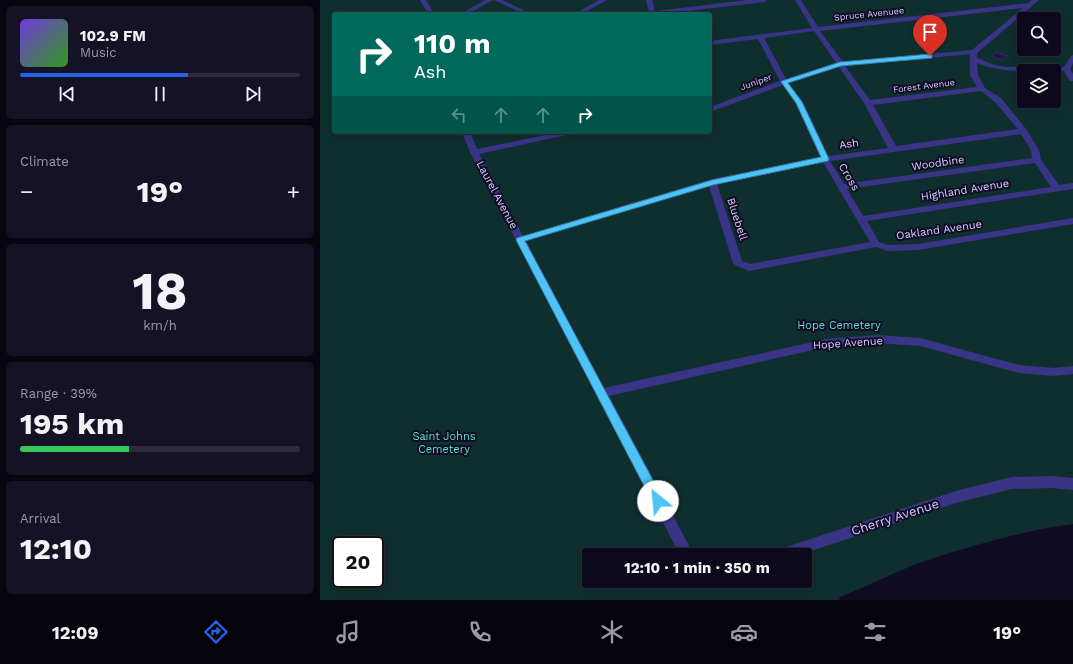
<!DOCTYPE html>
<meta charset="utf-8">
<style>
body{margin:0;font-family:"Work Sans",sans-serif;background:#161225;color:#f1f3f6;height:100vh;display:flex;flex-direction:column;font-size:15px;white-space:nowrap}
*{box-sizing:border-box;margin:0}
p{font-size:13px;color:#9a9aa3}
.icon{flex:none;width:22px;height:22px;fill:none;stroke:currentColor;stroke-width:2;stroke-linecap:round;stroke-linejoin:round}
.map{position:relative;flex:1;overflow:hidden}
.side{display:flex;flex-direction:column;gap:6px;padding:6px;background:#07050f;width:320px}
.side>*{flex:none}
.banner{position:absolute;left:12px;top:12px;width:380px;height:122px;border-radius:4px;box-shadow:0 2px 10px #0003,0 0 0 1px #2d2a3b;background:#00695c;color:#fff;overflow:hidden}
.controls{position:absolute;left:697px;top:12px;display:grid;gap:8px}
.controls a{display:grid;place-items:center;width:44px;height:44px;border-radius:4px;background:#0d091c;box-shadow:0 2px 10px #0003,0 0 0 1px #2d2a3b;font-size:20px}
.speed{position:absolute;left:12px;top:536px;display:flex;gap:8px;font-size:20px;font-weight:700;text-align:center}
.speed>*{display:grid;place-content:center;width:52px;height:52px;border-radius:50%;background:#0d091c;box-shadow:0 2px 10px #0003,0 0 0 1px #2d2a3b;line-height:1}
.speed .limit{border:2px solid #111;border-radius:6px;background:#fff;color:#111}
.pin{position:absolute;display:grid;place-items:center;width:34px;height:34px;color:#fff;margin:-41px -17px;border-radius:50% 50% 50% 0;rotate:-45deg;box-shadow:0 0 4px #0007}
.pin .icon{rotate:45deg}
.me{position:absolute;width:44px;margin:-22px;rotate:332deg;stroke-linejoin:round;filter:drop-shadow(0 0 3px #0008)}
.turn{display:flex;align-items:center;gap:14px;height:84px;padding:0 16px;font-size:18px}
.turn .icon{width:52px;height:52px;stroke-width:2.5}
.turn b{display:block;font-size:28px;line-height:34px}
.lanes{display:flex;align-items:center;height:38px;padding:0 16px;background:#0003;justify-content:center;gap:20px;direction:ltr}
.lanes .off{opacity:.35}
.big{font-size:30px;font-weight:700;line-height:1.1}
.side .tile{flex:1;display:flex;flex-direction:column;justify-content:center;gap:6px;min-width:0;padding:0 14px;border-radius:6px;background:#161225}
.side .dial{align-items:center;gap:0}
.dial b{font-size:52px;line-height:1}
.song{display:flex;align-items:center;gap:12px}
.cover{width:48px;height:48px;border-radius:6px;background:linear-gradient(135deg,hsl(260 70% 55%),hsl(110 70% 35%))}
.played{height:4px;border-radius:2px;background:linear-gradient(90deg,#2563eb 60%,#2d2a3b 60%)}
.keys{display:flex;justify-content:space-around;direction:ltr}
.heat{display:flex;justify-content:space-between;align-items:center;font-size:22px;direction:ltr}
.charge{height:6px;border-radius:3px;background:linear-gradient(90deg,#34c759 39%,#2d2a3b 0)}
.trip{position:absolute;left:262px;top:548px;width:230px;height:40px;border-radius:4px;background:#0d091c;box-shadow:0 2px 10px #0003,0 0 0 1px #2d2a3b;font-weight:700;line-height:40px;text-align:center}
.dock{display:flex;height:64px;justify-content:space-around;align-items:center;background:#05040b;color:#9a9aa3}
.dock .icon{width:28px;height:28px}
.dock .active{color:#2563eb}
.dock b{font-size:18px;color:#f1f3f6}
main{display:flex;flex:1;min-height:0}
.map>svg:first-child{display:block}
.green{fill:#0f2f2f;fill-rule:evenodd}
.building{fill:#221747;stroke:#392775}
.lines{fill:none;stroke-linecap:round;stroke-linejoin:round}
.minor{fill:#3a3487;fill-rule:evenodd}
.route{fill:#4fc3f7;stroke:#337fa1}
.labels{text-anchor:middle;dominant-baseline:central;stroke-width:4;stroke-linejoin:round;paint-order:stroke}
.far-street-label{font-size:9px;fill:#d7d0ff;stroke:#110c25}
.street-label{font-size:11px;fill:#d7d0ff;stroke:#110c25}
.park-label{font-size:11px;fill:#53e8c8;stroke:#110c25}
.near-street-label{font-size:13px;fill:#d7d0ff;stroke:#110c25}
</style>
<main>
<section class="side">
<div class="tile">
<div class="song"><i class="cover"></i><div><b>102.9 FM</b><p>Music</p></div></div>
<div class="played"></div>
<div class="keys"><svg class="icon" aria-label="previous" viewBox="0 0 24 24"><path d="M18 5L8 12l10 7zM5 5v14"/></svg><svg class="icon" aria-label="pause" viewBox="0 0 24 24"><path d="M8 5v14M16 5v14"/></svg><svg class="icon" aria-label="next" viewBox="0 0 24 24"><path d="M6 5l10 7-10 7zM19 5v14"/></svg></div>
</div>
<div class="tile"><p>Climate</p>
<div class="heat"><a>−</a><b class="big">19°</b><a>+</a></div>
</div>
<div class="tile dial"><b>18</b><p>km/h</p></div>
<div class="tile"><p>Range · 39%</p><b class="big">195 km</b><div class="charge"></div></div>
<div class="tile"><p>Arrival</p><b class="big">12:10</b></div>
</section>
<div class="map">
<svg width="753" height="600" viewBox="0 0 753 600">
<rect width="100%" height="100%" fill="#110c25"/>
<path class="green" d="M0,0H753V524C701,531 649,546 599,563C573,573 547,586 520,597L519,600H0ZM14,14H390V132H14ZM704,19H734V49H704ZM704,71H734V101H704ZM21,545H55V579H21ZM269,555H485V581H269Z"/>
<path class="building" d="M676,52L687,56L681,60L671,56Z"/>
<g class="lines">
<path class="minor" d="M100,0H106L114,14H108Z
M165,0H173L148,14H140Z
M174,0H182L212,14H204Z
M279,0H287L262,14H254Z
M326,0H332L335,11L428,0H447L444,2L343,14H324L329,12Z
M475,0H481L498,27L708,3L712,0H719L657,53V58L674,65L687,67H744L751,56L753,55V63L750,69L753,74V81H750L744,71C714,71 685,74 657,63L658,75L665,88L681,98L706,129L719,150L721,160L739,185L753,183V189L547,221L559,242L568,245L598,244L753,218V224L598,250L568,251L556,247L429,271L415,265L413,263L389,186L206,241L284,388L506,339L557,335L600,338L699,365L734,368L753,366V374L734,376L699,373L600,346L557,343L506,347L289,396L374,555H360L150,152L142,132H150L157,149L240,132H256L252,134L159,154L203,236L392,179L500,157L475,102L463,85L390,112V107L460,81L438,39L390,45V41L492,28ZM703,8L652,50L523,62L500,31ZM494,31L516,63L466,79L444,38ZM650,54V75L657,87L550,100L525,66ZM519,67L544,103L568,148L508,156L483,102L468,83ZM661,91L675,102L698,129L576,146L553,105ZM701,134L711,150L712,158L524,184L510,161ZM503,162L550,242L430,264L422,261L397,184ZM715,163L731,187L543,216L527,189Z
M281,132H313C308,136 286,136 281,132Z
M732,476L753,478V490L732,488L692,489L639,502L479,555H453L455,550L460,549L639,490L692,477Z"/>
</g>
<path class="route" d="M610,54L612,55V58L521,66L468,83L482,102L509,159L508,161L393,185L205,241L342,497L344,501L342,505L338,506L334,505L196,240L197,238L392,180L501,157L476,103L461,82L462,81L520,62Z"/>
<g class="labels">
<g class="far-street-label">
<text transform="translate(549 14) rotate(-6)">Spruce Avenuee</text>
<text transform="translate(436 82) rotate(-20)">Juniper</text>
<text transform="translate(604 86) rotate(-7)">Forest Avenue</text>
</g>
<g class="street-label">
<text transform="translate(529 144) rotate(-8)">Ash</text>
<text transform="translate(618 163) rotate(-8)">Woodbine</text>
<text transform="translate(529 177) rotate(59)">Cross</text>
<text transform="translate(645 190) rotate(-9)">Highland Avenue</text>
<text transform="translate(177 195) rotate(62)">Laurel Avenue</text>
<text transform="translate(417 219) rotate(72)">Bluebell</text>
<text transform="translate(619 230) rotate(-8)">Oakland Avenue</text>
<text transform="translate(528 343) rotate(-4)">Hope Avenue</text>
</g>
<g class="park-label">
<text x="519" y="325">Hope Cemetery</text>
<text x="124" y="436">Saint Johns<tspan x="124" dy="13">Cemetery</tspan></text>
</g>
<g class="near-street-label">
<text transform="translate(575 517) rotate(-18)">Cherry Avenue</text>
</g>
</g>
</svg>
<div class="controls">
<a><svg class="icon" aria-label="search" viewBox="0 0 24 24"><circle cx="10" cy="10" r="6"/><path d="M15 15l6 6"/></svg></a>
<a><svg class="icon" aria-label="layers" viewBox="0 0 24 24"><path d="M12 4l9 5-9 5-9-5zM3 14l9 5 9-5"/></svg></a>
</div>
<div class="speed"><div class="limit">20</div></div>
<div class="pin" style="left:610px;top:56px;background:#d93025"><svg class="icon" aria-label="arrive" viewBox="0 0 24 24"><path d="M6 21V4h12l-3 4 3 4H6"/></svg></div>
<svg class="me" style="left:338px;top:501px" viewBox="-20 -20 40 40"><circle r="19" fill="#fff"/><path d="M0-13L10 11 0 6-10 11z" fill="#4fc3f7"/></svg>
<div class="trip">12:10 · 1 min · 350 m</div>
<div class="banner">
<div class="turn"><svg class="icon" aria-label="right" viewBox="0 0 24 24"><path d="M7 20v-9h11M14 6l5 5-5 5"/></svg><div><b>110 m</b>Ash</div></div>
<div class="lanes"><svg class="icon off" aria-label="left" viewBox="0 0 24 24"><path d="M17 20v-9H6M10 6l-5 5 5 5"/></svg><svg class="icon off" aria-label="ahead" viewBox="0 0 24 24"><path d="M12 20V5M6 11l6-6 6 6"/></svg><svg class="icon off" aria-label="ahead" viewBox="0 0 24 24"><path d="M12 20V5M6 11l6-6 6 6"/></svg><svg class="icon" aria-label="right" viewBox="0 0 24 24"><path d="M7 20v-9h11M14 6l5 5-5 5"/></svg></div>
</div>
</div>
</main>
<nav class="dock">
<b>12:09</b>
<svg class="icon active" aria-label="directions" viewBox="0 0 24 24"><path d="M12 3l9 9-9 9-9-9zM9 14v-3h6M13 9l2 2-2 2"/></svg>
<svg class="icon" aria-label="music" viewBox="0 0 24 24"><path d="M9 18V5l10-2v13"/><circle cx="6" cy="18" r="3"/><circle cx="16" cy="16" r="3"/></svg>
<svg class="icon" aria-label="phone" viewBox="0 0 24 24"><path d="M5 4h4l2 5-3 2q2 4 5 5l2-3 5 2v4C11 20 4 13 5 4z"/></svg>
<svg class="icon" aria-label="climate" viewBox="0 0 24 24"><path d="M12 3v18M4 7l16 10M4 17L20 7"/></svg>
<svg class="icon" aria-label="car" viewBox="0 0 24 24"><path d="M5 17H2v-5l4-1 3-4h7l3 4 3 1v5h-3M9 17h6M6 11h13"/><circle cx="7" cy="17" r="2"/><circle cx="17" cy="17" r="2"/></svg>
<svg class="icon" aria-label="filters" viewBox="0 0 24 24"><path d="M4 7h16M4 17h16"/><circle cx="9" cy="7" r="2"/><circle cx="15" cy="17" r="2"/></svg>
<b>19°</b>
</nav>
